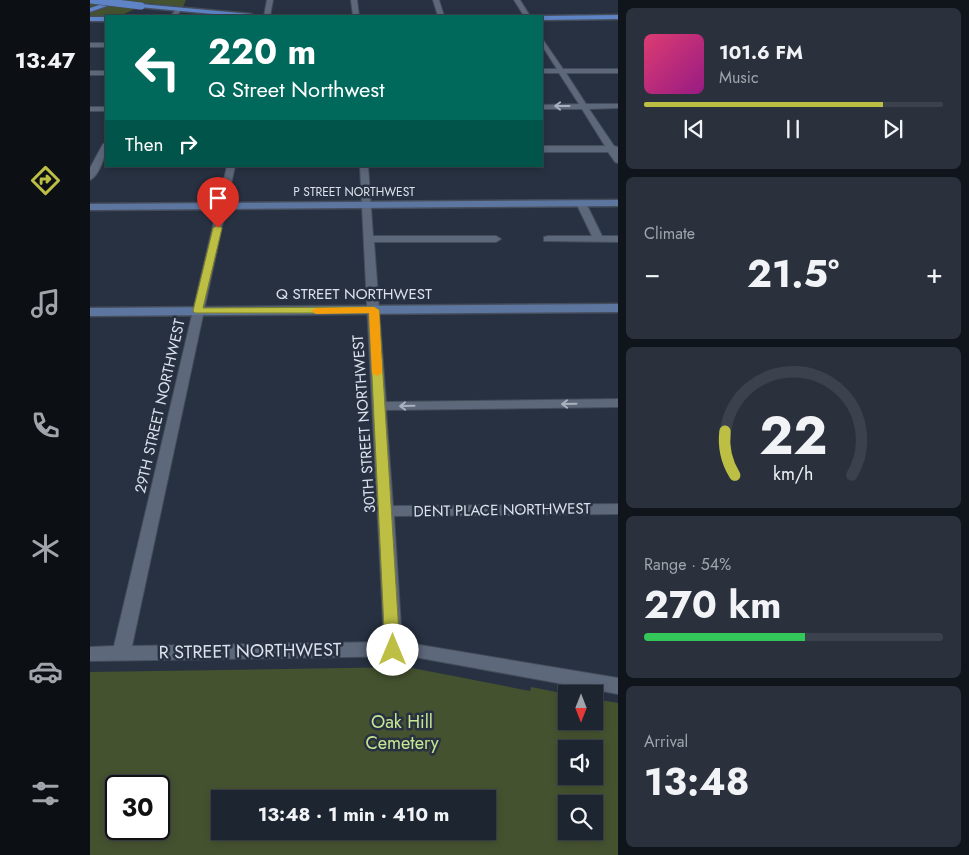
<!DOCTYPE html>
<meta charset="utf-8">
<style>
body{margin:0;font-family:Jost,sans-serif;background:#2a313d;color:#f1f3f6;height:100vh;display:flex;flex-direction:column;font-size:19px;white-space:nowrap}
*{box-sizing:border-box;margin:0}
p{font-size:16px;color:#a0a5ab}
.icon{flex:none;width:28px;height:28px;fill:none;stroke:currentColor;stroke-width:2;stroke-linecap:round;stroke-linejoin:round}
.map{position:relative;flex:1;overflow:hidden}
.panel{display:flex;flex-direction:column;gap:8px;padding:8px;background:#10141b;width:351px}
.panel>*{flex:none}
.top-card{position:absolute;left:15px;top:15px;width:438px;height:152px;border-radius:0px;box-shadow:0 2px 8px #0003,0 0 0 1px #3b424d;background:#00695c;color:#fff;overflow:hidden}
.needle{width:32px;rotate:180deg}
.tools{position:absolute;left:468px;top:685px;display:grid;gap:10px}
.tools a{display:grid;place-items:center;width:45px;height:45px;border-radius:0px;background:#1d2531;box-shadow:0 2px 8px #0003,0 0 0 1px #3b424d;font-size:25px}
.speed{position:absolute;left:15px;top:775px;display:flex;gap:10px;font-size:25px;font-weight:700;text-align:center}
.speed>*{display:grid;place-content:center;width:65px;height:65px;border-radius:50%;background:#1d2531;box-shadow:0 2px 8px #0003,0 0 0 1px #3b424d;line-height:1}
.speed .limit{border:2px solid #111;border-radius:8px;background:#fff;color:#111}
.pin{position:absolute;display:grid;place-items:center;width:42px;height:42px;color:#fff;margin:-51px -21px;border-radius:50% 50% 50% 0;rotate:-45deg;box-shadow:0 0 5px #0007}
.pin .icon{rotate:45deg}
.me{position:absolute;width:55px;margin:-28px;rotate:0deg;stroke-linejoin:round;filter:drop-shadow(0 0 4px #0008)}
.turn{display:flex;align-items:center;gap:18px;height:105px;padding:0 20px;font-size:22px}
.turn .icon{width:65px;height:65px;stroke-width:2.5}
.turn b{display:block;font-size:35px;line-height:42px}
.then{display:flex;align-items:center;height:48px;padding:0 20px;background:#0003;gap:10px;font-size:19px}
.big{font-size:38px;font-weight:700;line-height:1.1}
.panel .widget{flex:1;display:flex;flex-direction:column;justify-content:center;gap:8px;min-width:0;padding:0 18px;border-radius:8px;background:#2a313d}
.panel .dial{align-items:center;gap:0}
.dial svg{height:130px;overflow:visible;fill:none;stroke:#3b424d;stroke-width:7;stroke-linecap:round;text-anchor:middle}
.dial text{fill:#f1f3f6;stroke:none}
.song{display:flex;align-items:center;gap:15px}
.cover{width:60px;height:60px;border-radius:8px;background:linear-gradient(135deg,hsl(340 70% 55%),hsl(310 70% 35%))}
.played{height:5px;border-radius:2px;background:linear-gradient(90deg,#bcbf43 80%,#3b424d 80%)}
.keys{display:flex;justify-content:space-around;direction:ltr}
.heat{display:flex;justify-content:space-between;align-items:center;font-size:28px;direction:ltr}
.charge{height:8px;border-radius:4px;background:linear-gradient(90deg,#34c759 54%,#3b424d 0)}
.trip{position:absolute;left:121px;top:790px;width:285px;height:50px;border-radius:0px;background:#1d2531;box-shadow:0 2px 8px #0003,0 0 0 1px #3b424d;font-weight:700;line-height:50px;text-align:center}
main{display:flex;flex:1;min-height:0}
.menu{display:flex;flex-direction:column;width:90px;justify-content:space-around;align-items:center;background:#0c0f14;color:#a0a5ab}
.menu .icon{width:35px;height:35px}
.menu .active{color:#bcbf43}
.menu b{font-size:22px;color:#f1f3f6}
.map>svg:first-child{display:block}
.green{fill:#455230;fill-rule:evenodd}
.lines{fill:none;stroke-linecap:round;stroke-linejoin:round}
.street-casing{stroke:#454d5b;stroke-width:2}
.secondary-casing{stroke:#454d5b;stroke-width:3}
.primary-casing{stroke:#454d5b;stroke-width:3}
.street{fill:#5d687b;fill-rule:evenodd}
.secondary{fill:#5d76a0;fill-rule:evenodd}
.primary{fill:#5e84c5;fill-rule:evenodd}
.primary-bridge-casing{stroke:#454d5b;stroke-width:8;stroke-linecap:butt}
.primary-bridge{stroke:#5e84c5;stroke-width:7}
.oneway{stroke:#a9b1bf}
.route{fill:#bcbf43;stroke:#7a7c2c}
.slow{fill:#f59e0b}
.labels{text-anchor:middle;dominant-baseline:central;stroke-width:5;stroke-linejoin:round;paint-order:stroke}
.far-street-label{font-size:12px;fill:#dce2ed;stroke:#273141}
.street-label{font-size:15px;fill:#dce2ed;stroke:#273141}
.near-street-label{font-size:18px;fill:#dce2ed;stroke:#273141}
.near-park-label{font-size:18px;fill:#c7e791;stroke:#273141}
</style>
<main>
<nav class="menu">
<b>13:47</b>
<svg class="icon active" aria-label="directions" viewBox="0 0 24 24"><path d="M12 3l9 9-9 9-9-9zM9 14v-3h6M13 9l2 2-2 2"/></svg>
<svg class="icon" aria-label="music" viewBox="0 0 24 24"><path d="M9 18V5l10-2v13"/><circle cx="6" cy="18" r="3"/><circle cx="16" cy="16" r="3"/></svg>
<svg class="icon" aria-label="phone" viewBox="0 0 24 24"><path d="M5 4h4l2 5-3 2q2 4 5 5l2-3 5 2v4C11 20 4 13 5 4z"/></svg>
<svg class="icon" aria-label="climate" viewBox="0 0 24 24"><path d="M12 3v18M4 7l16 10M4 17L20 7"/></svg>
<svg class="icon" aria-label="car" viewBox="0 0 24 24"><path d="M5 17H2v-5l4-1 3-4h7l3 4 3 1v5h-3M9 17h6M6 11h13"/><circle cx="7" cy="17" r="2"/><circle cx="17" cy="17" r="2"/></svg>
<svg class="icon" aria-label="filters" viewBox="0 0 24 24"><path d="M4 7h16M4 17h16"/><circle cx="9" cy="7" r="2"/><circle cx="15" cy="17" r="2"/></svg>
</nav>
<div class="map">
<svg width="528" height="855" viewBox="0 0 528 855">
<rect width="100%" height="100%" fill="#273141"/>
<path class="green" d="M0,0H96L93,7L57,3L30,16L0,17Z
M317,667L440,691L441,687L477,694L476,721H504V699L528,703V855H0V672ZM476,749H504V776H476ZM69,786V829H26V786ZM130,799H398V831H130ZM476,804H504V831H476Z"/>
<g class="lines">
<defs>
<path id="street" d="M177,0H183L180,16H174Z
M261,0H267L269,16H263Z
M343,0H349L354,16H348Z
M424,0H430L440,16H434Z
M86,9L91,10L87,16H81Z
M451,37L473,69H528V73H476L496,104H528V108L499,109L524,146L528,147V163L525,162L518,152H451V146H515L492,109H451V105L489,104L469,73H451V69H467L451,44Z
M0,43H16V47H0Z
M0,71H16V75H0Z
M0,107H16V111H0Z
M13,144H16C16,154 10,175 0,180V168Z
M137,166H145L42,646L294,642L270,166H278L283,236H406L411,239L406,242H284L296,402L528,399V407L296,410L303,506L528,504V514L304,516L312,642L528,678V694L319,656L0,661V647L24,646Z
M491,200L496,203L512,236H528V242L454,241V237L458,236H502L486,203Z"/>
<path id="secondary" d="M528,200V206L0,210V204Z
M528,304V312L0,316V308Z"/>
<path id="primary" d="M25,0H34L0,12V8Z
M51,4L161,14L164,16H143L49,7Z
M528,15V19L451,20L450,16Z
M0,17H16V21H0Z"/>
</defs>
<use href="#street" class="street-casing"/>
<use href="#secondary" class="secondary-casing"/>
<use href="#primary" class="primary-casing"/>
<use href="#street" class="street"/>
<use href="#secondary" class="secondary"/>
<use href="#primary" class="primary"/>
<defs>
<path id="primary-bridge" d="M1,0L51,6"/>
</defs>
<use href="#primary-bridge" class="primary-bridge-casing"/>
<use href="#primary-bridge" class="primary-bridge"/>
</g>
<defs><path id="oneway-shaft" d="M-6 0H5M1.5-3L5.5 0L1.5 3" fill="none" stroke-width="1.6" stroke-linecap="round" stroke-linejoin="round" transform="scale(1.25)"/></defs>
<g class="oneway">
<use href="#oneway-shaft" transform="translate(472 106) rotate(180)"/>
<use href="#oneway-shaft" transform="translate(479 404) rotate(179)"/>
<use href="#oneway-shaft" transform="translate(317 406) rotate(179)"/>
</g>
<path class="route" d="M128,225L132,228L113,308L284,307L289,310L310,650L308,654L303,655L297,654L295,650L279,313H105L103,311L123,228Z"/>
<path class="slow" d="M284,307L289,310L292,373L287,376L282,373L279,313L226,314L221,311L226,308Z"/>
<g class="labels">
<g class="far-street-label">
<text x="264" y="192">P STREET NORTHWEST</text>
</g>
<g class="street-label">
<text x="264" y="294">Q STREET NORTHWEST</text>
<text transform="translate(70 406) rotate(-77)">29TH STREET NORTHWEST</text>
<text transform="translate(274 424) rotate(-94)">30TH STREET NORTHWEST</text>
<text transform="translate(412 510) rotate(-1)">DENT PLACE NORTHWEST</text>
</g>
<g class="near-street-label">
<text transform="translate(160 651) rotate(-1)">R STREET NORTHWEST</text>
</g>
<g class="near-park-label">
<text x="312" y="722">Oak Hill<tspan x="312" dy="21">Cemetery</tspan></text>
</g>
</g>
</svg>
<div class="tools">
<a><svg class="needle" viewBox="-14 -14 28 28"><path d="M0-13l5 13h-10z" fill="#e53935"/><path d="M0 13l5-13h-10z" fill="#a0a5ab"/></svg></a>
<a><svg class="icon" aria-label="sound" viewBox="0 0 24 24"><path d="M4 9h4l5-4v14l-5-4H4zM17 9q2 3 0 6"/></svg></a>
<a><svg class="icon" aria-label="search" viewBox="0 0 24 24"><circle cx="10" cy="10" r="6"/><path d="M15 15l6 6"/></svg></a>
</div>
<div class="speed"><div class="limit">30</div></div>
<div class="pin" style="left:128px;top:228px;background:#d93025"><svg class="icon" aria-label="arrive" viewBox="0 0 24 24"><path d="M6 21V4h12l-3 4 3 4H6"/></svg></div>
<svg class="me" style="left:303px;top:650px" viewBox="-20 -20 40 40"><circle r="19" fill="#fff"/><path d="M0-13L10 11 0 6-10 11z" fill="#bcbf43"/></svg>
<div class="trip">13:48 · 1 min · 410 m</div>
<div class="top-card">
<div class="turn"><svg class="icon" aria-label="left" viewBox="0 0 24 24"><path d="M17 20v-9H6M10 6l-5 5 5 5"/></svg><div><b>220 m</b>Q Street Northwest</div></div>
<div class="then">Then<svg class="icon" aria-label="right" viewBox="0 0 24 24"><path d="M7 20v-9h11M14 6l5 5-5 5"/></svg></div>
</div>
</div>
<section class="panel">
<div class="widget">
<div class="song"><i class="cover"></i><div><b>101.6 FM</b><p>Music</p></div></div>
<div class="played"></div>
<div class="keys"><svg class="icon" aria-label="previous" viewBox="0 0 24 24"><path d="M18 5L8 12l10 7zM5 5v14"/></svg><svg class="icon" aria-label="pause" viewBox="0 0 24 24"><path d="M8 5v14M16 5v14"/></svg><svg class="icon" aria-label="next" viewBox="0 0 24 24"><path d="M6 5l10 7-10 7zM19 5v14"/></svg></div>
</div>
<div class="widget"><p>Climate</p>
<div class="heat"><a>−</a><b class="big">21.5°</b><a>+</a></div>
</div>
<div class="widget dial"><svg viewBox="0 0 100 80">
<path d="M14 69A42 42 0 1 1 86 69"/>
<path d="M14 69A42 42 0 0 1 8 42" stroke="#bcbf43"/>
<text x="50" y="56" font-size="32" font-weight="700">22</text>
<text x="50" y="72" font-size="11">km/h</text>
</svg></div>
<div class="widget"><p>Range · 54%</p><b class="big">270 km</b><div class="charge"></div></div>
<div class="widget"><p>Arrival</p><b class="big">13:48</b></div>
</section>
</main>
